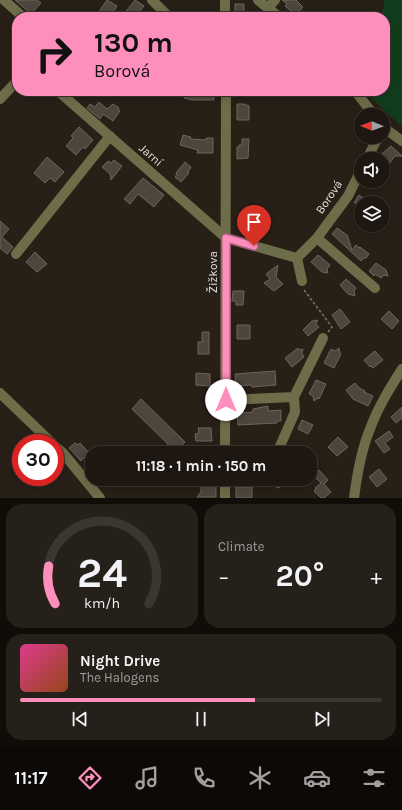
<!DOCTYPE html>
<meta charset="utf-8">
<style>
body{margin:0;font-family:Karla,sans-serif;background:#26201a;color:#f1f3f6;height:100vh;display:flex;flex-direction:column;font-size:15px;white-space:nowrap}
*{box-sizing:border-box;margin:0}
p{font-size:13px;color:#a19f9f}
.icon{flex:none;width:22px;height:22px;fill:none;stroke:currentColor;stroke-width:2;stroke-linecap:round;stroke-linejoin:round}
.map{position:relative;height:498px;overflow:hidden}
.drawer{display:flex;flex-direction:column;gap:6px;padding:6px;background:#100d09;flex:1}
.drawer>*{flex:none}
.guide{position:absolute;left:12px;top:12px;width:378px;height:84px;border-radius:16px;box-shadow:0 2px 10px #0003,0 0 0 1px #3c3631;background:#fe8ebc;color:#111;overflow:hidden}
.needle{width:26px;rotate:271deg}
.buttons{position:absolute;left:354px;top:108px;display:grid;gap:8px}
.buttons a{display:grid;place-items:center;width:36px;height:36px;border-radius:50%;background:#1e1711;box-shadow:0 2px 10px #0003,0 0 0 1px #3c3631;font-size:20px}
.speed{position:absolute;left:12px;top:434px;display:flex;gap:8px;font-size:20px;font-weight:700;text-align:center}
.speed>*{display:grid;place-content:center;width:52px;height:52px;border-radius:50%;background:#1e1711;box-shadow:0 2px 10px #0003,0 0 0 1px #3c3631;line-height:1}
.speed .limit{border:6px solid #d22;background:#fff;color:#111}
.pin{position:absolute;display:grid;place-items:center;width:34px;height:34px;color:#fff;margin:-41px -17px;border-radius:50% 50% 50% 0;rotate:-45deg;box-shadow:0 0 4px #0007}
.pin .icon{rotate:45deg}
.me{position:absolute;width:44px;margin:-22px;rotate:0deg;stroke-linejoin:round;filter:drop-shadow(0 0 3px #0008)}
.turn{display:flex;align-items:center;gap:14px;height:84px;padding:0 16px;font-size:18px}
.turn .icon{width:52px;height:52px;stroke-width:2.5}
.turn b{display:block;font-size:28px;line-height:34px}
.big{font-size:30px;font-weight:700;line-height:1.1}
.drawer .card{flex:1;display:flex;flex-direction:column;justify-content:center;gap:6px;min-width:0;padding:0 14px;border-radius:16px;background:#26201a}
.drawer .dial{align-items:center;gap:0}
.dial svg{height:104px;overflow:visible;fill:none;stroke:#3c3631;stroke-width:7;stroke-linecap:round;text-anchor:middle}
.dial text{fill:#f1f3f6;stroke:none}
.song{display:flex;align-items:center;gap:12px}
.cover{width:48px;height:48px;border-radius:6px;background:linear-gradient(135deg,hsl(330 70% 55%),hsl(20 70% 35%))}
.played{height:4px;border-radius:2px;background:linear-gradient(90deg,#fe8ebc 65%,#3c3631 65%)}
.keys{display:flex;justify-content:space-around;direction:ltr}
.heat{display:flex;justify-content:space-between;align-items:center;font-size:22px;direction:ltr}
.drawer .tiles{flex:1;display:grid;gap:6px;grid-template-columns:1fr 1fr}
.card:last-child{grid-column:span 2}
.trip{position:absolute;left:85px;top:446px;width:232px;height:40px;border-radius:16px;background:#1e1711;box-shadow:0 2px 10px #0003,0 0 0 1px #3c3631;font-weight:700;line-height:40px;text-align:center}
.tab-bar{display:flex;height:64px;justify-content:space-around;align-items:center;background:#0c0907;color:#a19f9f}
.tab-bar .icon{width:28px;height:28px}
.tab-bar .selected{color:#fe8ebc}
.tab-bar b{font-size:18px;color:#f1f3f6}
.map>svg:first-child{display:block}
.green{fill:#123d1c}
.building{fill:#4e463c;stroke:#6e655b}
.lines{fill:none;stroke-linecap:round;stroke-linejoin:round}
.path{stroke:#7c756e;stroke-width:1.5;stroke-dasharray:3 2;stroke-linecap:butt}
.minor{stroke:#6e6d4a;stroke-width:10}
.route-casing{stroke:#a55c7a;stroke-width:10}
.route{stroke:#fe8ebc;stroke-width:7}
.labels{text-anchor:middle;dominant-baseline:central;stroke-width:4;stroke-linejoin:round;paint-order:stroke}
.street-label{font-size:12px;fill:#e6e0db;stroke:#281f17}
</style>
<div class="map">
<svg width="402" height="498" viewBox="0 0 402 498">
<rect width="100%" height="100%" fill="#281f17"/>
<path class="green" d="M385,0H402V127L365,92V91H385V17H381Z"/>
<path class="building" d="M15,0H37L41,3L31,14Z
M107,0L117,6L110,17H103L98,13Z
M135,0L144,6L135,17H128L124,14Z
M282,0H296L303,7L296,15L285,6L287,4Z
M235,4H244V17H235Z
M186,91H214V100H192L184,98Z
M99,102L107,109L113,104L119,108L118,110L120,111L113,121L103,114L100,119L87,108L90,104L95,107Z
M237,104H244L249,106V120H237Z
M79,127L93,140L85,149L83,147L76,155L66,146L73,138L71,136Z
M183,135L191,137L190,139L207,140L206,138H213V153H197L198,150L180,145Z
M242,139H249L248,158L237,159V147H239V145H242Z
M391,146L402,156H395L383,172L382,154Z
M47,157L64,172L55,182L50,178L45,183L34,173Z
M114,160L122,166L111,180L110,174L102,167L108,161L111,163Z
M185,162L191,167L188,172L189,173L181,182L175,177L177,174L176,173Z
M143,178L164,195L154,207L138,194L130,204L124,199Z
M359,195L360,196L372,203H354Z
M0,221L9,229L2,237L13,247L7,254L0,248Z
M337,228L347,235L352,250L356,245L359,248L360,247L369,254L366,258H364L361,261L332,234Z
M35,252L47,264L37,272L26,262Z
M318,255L330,265L327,269L328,273L322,272L311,262Z
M376,263L386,270L388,276L384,275L381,278L375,274L374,276L369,271Z
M278,265L276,277L283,284L274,291L264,283L270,279L266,274Z
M346,279L356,288L354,291L355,296L348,294L340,285Z
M233,291H244L243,305H236V301H232Z
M340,309L350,322L341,329L332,315Z
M389,311L399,321L392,329L381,319Z
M318,320L316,324L319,327L308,336L303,330L312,321Z
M237,325H250V339H237Z
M202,332H209V354H198V342H202Z
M298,348L299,350L303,349L302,353L304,357L292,367L285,358Z
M339,348L340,353L341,354L334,368L324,363L331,349L335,351Z
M375,351L383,360L373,368L371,366L370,367L364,360Z
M275,371L276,385L252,387L251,385L236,386L235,374Z
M196,373L210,374V386L196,385Z
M316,380L326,384L319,399L318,398L314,401L313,396L309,394Z
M355,383L358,387L365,391L364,392L373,396L368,406L353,399L346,390Z
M141,399L185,442L181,446L183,448L178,453H172L166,447L168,444L132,409Z
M268,406V411L281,410V421H277V423L238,425L237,413L253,412V409Z
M402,407V418L396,423L391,417Z
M302,420L313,425L308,434L298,429Z
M198,428H211L212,441H196L195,434L199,433Z
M389,431L393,437L385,443L390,449L384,453L375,441Z
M338,437L348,447L337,456L328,447Z
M75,443L78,445L80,443L92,456L87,461L84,457L81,461L69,448Z
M379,469L387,479L377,487L369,477Z
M319,470L328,480L324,484L331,492L324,498H321L314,491L316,489L315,488L321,483L313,475Z
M258,479H283L279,488Z
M206,482H216V497H197L201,492V486H206Z
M236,487H252V498H236Z"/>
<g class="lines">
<path class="path" d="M304,290L332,327L328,332"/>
<path class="minor" d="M4,0L23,17
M152,0L169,17
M225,0V17
M258,0L279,17
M268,8L275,0
M58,91L226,238L297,258L317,238L348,196L361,170
M355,91L374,115
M0,99L17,81
M383,127L402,141
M367,159L378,137
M317,238L375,288
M16,254L110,136
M297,258L302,281
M0,393L52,443
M294,397L323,338
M225,400L294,397L295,412L277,453
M55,446L63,453L100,498
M225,453L226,91
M225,498V479
M354,498C357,475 361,450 370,429C378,407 390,388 402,369"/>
</g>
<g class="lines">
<defs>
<path id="route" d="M226,400V238L254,246"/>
</defs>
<use href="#route" class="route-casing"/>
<use href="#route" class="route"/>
</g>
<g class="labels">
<g class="street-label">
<text transform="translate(151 155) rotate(41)">Jarní</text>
<text transform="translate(329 197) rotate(-56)">Borová</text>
<text transform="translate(213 272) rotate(-90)">Žižkova</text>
</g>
</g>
</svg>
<div class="buttons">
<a><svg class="needle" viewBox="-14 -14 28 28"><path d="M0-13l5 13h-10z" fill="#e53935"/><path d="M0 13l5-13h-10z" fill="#a19f9f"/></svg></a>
<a><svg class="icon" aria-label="sound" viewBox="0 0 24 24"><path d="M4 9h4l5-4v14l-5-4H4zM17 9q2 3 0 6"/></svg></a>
<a><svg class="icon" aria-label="layers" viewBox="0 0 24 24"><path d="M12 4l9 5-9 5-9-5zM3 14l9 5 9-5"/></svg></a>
</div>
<div class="speed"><div class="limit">30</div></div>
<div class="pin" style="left:254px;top:246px;background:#d93025"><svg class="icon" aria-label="arrive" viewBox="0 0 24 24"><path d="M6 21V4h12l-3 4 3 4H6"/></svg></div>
<svg class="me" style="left:226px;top:400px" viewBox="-20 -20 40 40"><circle r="19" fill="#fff"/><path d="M0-13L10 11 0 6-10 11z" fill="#fe8ebc"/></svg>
<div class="trip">11:18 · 1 min · 150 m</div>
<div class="guide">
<div class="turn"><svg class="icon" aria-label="right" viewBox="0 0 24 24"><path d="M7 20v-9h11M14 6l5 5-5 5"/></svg><div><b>130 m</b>Borová</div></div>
</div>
</div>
<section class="drawer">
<div class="tiles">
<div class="card dial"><svg viewBox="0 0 100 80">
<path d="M14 69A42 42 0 1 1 86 69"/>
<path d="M14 69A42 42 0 0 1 9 40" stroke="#fe8ebc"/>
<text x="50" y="56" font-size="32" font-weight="700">24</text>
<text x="50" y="72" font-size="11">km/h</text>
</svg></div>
<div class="card"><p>Climate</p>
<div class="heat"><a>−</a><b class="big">20°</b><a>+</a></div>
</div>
<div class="card">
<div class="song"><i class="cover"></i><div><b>Night Drive</b><p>The Halogens</p></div></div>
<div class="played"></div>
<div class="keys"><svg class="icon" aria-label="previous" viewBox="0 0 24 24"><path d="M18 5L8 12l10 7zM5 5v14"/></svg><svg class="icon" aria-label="pause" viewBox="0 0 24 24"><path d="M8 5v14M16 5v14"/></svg><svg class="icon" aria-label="next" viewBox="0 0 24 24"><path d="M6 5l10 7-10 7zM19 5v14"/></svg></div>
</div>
</div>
</section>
<nav class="tab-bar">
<b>11:17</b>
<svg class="icon selected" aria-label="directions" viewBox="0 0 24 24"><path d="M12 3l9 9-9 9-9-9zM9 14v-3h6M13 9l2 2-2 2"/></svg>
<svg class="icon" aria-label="music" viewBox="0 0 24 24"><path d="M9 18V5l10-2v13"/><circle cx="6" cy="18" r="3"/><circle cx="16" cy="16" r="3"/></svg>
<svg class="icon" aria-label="phone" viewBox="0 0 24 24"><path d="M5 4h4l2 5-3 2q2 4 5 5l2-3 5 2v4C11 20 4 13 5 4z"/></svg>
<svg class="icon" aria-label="climate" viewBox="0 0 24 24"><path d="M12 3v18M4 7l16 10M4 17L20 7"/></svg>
<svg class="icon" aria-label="car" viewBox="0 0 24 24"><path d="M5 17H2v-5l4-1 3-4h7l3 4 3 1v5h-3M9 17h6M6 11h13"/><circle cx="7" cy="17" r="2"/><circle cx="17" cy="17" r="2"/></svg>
<svg class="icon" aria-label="filters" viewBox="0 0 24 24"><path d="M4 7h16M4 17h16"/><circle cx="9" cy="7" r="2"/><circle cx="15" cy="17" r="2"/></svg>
</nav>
